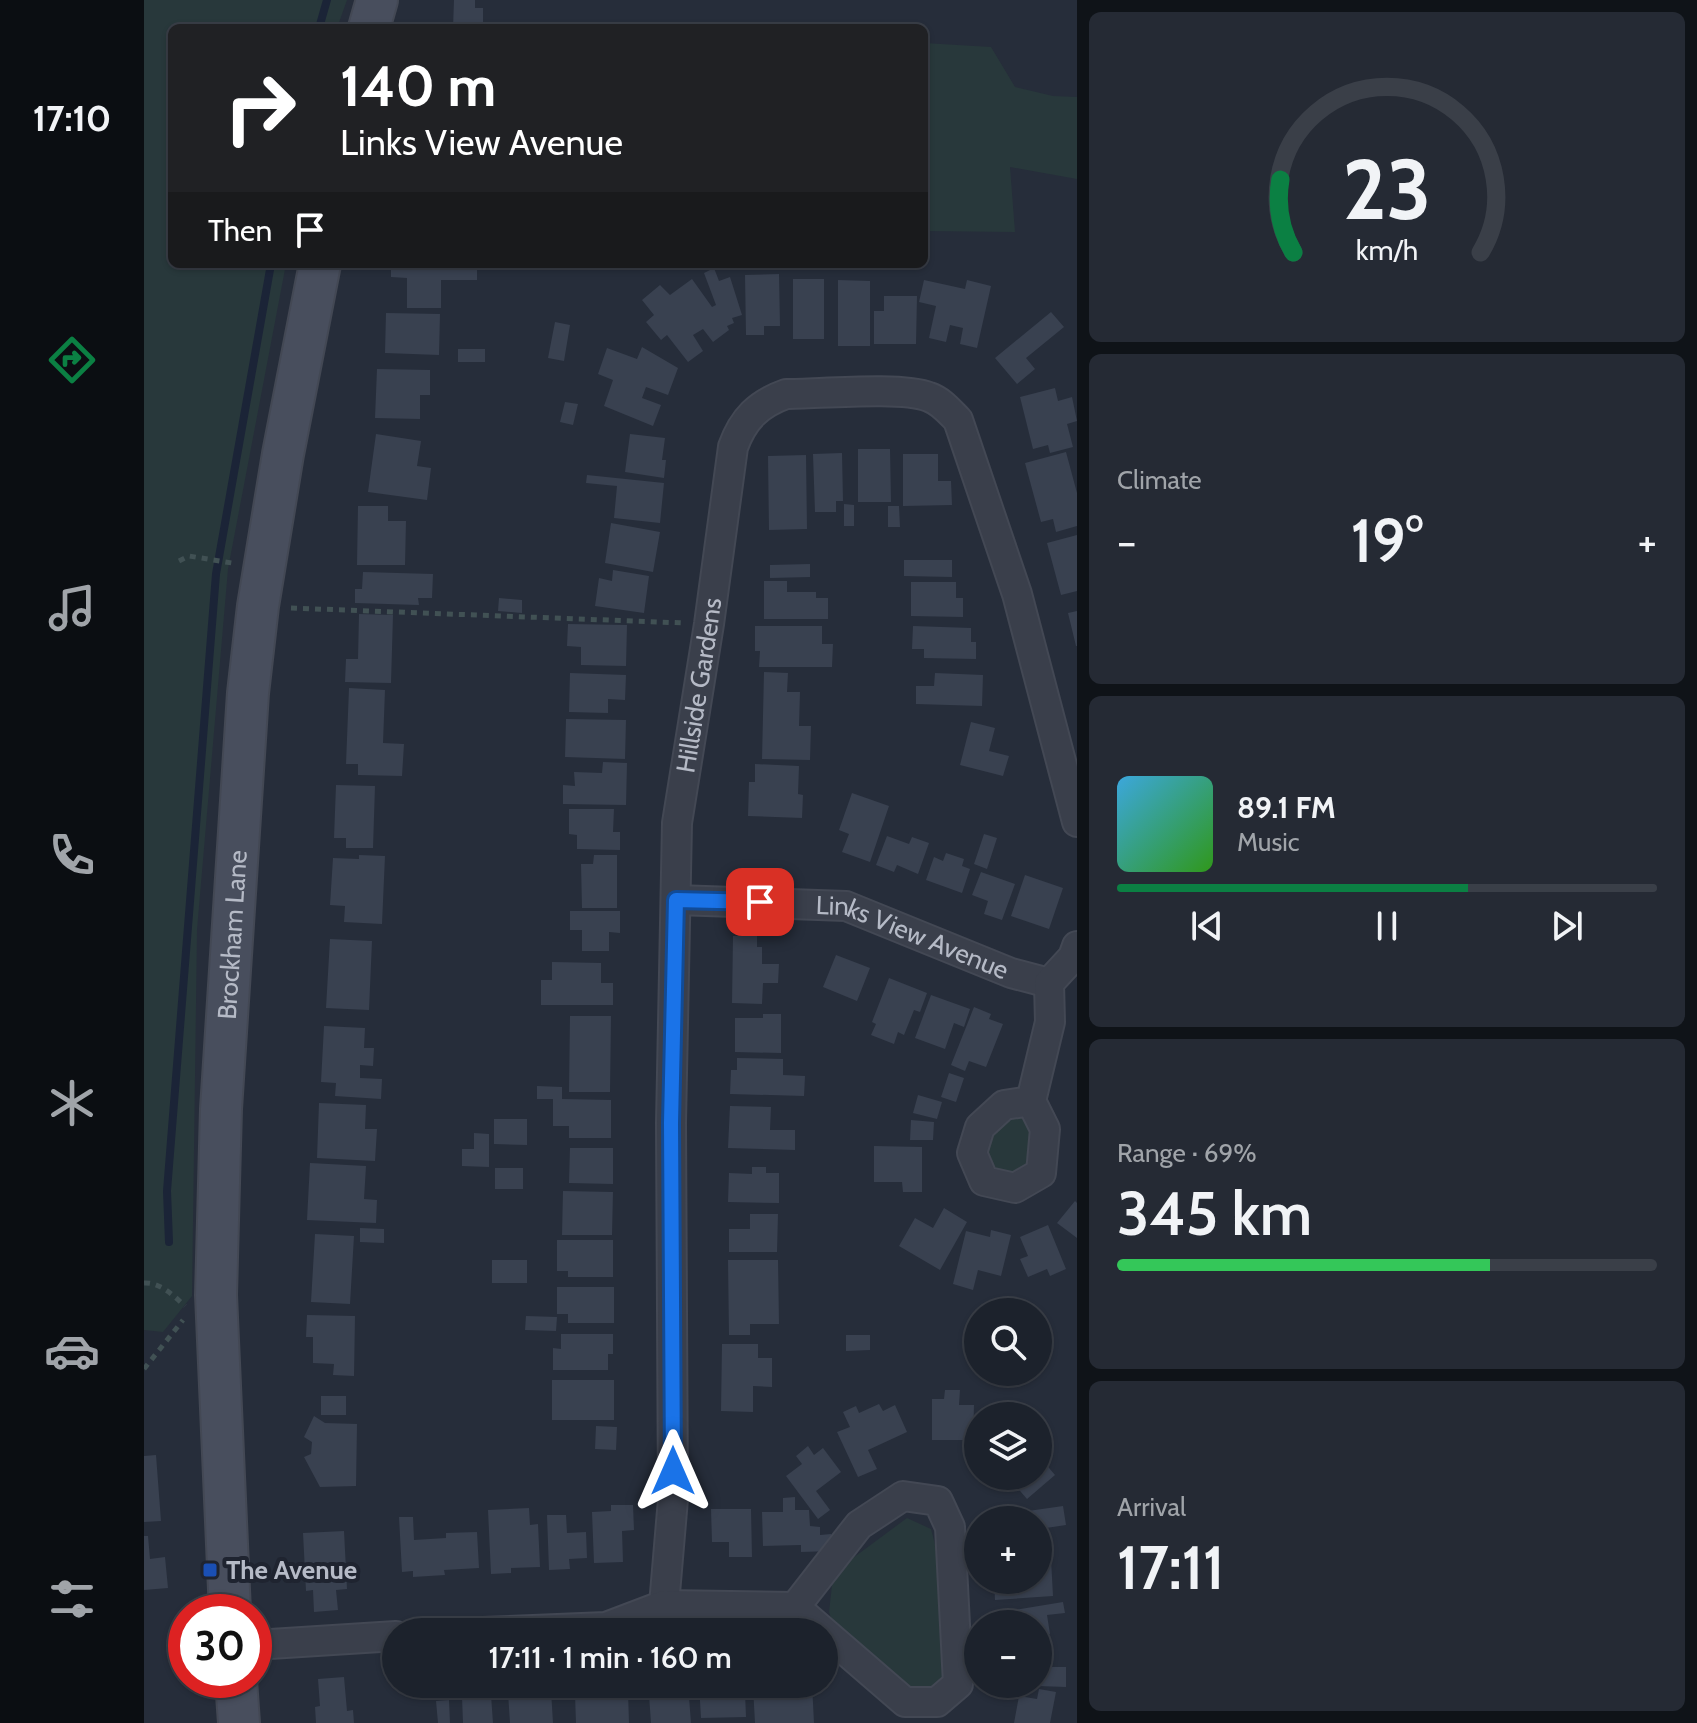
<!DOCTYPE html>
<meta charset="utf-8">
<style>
body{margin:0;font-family:Cabin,sans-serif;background:#252a34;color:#f1f3f6;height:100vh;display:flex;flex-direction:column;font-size:30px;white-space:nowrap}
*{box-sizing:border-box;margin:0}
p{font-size:26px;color:#a0a4a9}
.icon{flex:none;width:44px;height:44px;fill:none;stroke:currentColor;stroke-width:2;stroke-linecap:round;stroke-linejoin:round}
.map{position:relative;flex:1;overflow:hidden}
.side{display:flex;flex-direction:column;gap:12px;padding:12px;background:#0f1318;width:620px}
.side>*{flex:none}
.hud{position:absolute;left:24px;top:24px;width:760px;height:244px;border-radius:12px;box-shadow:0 2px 6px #0004,0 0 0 2px #3a3f48;background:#202124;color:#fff;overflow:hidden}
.controls{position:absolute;left:820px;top:1298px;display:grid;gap:16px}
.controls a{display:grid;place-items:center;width:88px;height:88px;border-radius:50%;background:#1c222c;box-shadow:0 2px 6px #0004,0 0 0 2px #3a3f48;font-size:40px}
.speed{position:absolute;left:24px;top:1594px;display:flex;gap:16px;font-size:40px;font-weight:700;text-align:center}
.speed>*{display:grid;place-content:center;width:104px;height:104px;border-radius:50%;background:#1c222c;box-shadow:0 2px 6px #0004,0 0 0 2px #3a3f48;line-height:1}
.speed .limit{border:12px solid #d22;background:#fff;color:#111}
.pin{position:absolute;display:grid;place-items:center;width:68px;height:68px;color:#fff;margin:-34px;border-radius:16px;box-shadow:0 4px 12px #0006}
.me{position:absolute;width:88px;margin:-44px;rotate:0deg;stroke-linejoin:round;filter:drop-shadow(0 0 6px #0008)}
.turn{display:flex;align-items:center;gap:28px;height:168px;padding:0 40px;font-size:36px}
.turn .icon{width:104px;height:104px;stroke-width:2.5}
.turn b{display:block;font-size:56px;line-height:68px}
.then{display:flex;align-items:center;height:76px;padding:0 40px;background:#0003;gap:16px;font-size:30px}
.big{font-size:60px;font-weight:600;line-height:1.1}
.side .widget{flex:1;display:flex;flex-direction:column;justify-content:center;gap:12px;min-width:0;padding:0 28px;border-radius:12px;background:#252a34}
.side .dial{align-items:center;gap:0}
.dial svg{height:208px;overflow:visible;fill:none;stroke:#3a3f48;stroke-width:7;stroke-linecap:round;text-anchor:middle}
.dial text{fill:#f1f3f6;stroke:none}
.song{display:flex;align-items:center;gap:24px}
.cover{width:96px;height:96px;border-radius:12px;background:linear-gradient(135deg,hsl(200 70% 55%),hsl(110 70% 35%))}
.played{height:8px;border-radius:4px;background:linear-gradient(90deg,#0b8043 65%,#3a3f48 65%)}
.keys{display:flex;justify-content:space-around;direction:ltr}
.heat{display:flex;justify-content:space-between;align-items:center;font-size:44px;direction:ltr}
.charge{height:12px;border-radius:6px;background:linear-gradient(90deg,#34c759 69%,#3a3f48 0)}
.trip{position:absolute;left:238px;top:1618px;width:456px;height:80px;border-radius:40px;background:#1c222c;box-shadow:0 2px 6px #0004,0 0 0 2px #3a3f48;font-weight:600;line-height:80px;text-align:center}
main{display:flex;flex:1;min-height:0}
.dock{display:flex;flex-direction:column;width:144px;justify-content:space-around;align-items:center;background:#0b0e12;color:#a0a4a9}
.dock .icon{width:56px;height:56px}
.dock .selected{color:#0b8043}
.dock b{font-size:36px;color:#f1f3f6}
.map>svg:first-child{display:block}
.green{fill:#28383b}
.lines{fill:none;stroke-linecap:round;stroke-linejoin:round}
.stream{stroke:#1b2437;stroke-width:8}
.building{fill:#394150}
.street-casing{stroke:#434854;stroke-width:32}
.secondary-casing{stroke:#434854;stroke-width:44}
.path{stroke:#415154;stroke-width:5;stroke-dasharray:6 6;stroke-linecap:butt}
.street{stroke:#3a3f4b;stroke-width:28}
.secondary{stroke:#484e5d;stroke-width:40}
.route-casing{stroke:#114b97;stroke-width:20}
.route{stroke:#1a73e8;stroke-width:14}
.transit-dot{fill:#1a4fb4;stroke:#1f2430;stroke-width:3}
.labels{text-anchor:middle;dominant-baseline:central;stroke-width:8;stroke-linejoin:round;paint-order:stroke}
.street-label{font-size:26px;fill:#b5bac6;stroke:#1f2430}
.poi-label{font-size:26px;font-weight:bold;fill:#b5bac6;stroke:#1f2430;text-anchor:start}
</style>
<main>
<nav class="dock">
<b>17:10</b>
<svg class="icon selected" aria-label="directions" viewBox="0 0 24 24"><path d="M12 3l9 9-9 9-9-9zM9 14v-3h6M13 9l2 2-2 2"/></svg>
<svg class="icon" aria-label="music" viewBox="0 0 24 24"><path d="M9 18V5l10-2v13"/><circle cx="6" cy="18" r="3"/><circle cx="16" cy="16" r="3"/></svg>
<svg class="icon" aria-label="phone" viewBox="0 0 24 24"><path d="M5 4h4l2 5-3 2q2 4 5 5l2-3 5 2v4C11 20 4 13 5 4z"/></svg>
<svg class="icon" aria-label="climate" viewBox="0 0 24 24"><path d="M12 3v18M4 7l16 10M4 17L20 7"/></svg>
<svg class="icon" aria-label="car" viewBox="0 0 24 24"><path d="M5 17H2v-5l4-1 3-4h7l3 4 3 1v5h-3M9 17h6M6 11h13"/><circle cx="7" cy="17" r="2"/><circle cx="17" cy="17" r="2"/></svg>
<svg class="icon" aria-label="filters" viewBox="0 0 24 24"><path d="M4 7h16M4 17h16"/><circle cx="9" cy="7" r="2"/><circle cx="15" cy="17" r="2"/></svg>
</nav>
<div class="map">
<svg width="933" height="1723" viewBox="0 0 933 1723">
<rect width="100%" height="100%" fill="#262d3a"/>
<path class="green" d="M0,0H203L193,28H28V264H142L84,569L53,930L48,1296L19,1332L0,1330Z
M780,43L847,47L871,87L909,96L933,97V179L866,167L871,232L780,231Z
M870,1112L886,1118L892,1124L888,1162L879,1175L859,1177L843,1162L839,1145L853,1127Z
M763,1518L787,1529L795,1560L800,1681L782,1695L758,1688L692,1632L685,1612L688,1585L709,1558Z"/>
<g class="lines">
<path class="stream" d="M175,28L183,0
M25,1242L23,1191L72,574L127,264"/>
</g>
<path class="building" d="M310,0H331V8H339V25H331V28H309Z
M247,264H333V280H297V308H263V278L247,277Z
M570,268L575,281L586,277L598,315L588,318L590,323L583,326L585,330L569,342L559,329L549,335L559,351L544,362L523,335L517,340L502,322L510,315L498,300L516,285L526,295L548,279L568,307L572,305L560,273Z
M635,274L636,326H620V335H602L601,275Z
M649,279H680V339H649Z
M694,280L726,281V346H694Z
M780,280L821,289L823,280L847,286L833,348L816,344L819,328L806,325L802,342L785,338L792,306L775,302Z
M740,296H773L772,344H730V311H740Z
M907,312L920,327L882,358L891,369L873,384L851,358Z
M242,313L296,314L295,355L241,353Z
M411,322L426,325L420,361L404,358Z
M498,347L534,368L524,395L502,387L498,398L517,405L509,426L460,406L469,380L454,374L463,348L493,359Z
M314,349H341V362H314Z
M233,369L286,370V395H276V419L231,418Z
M911,388L914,401L928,397L933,421L923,424L929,447L906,453L904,445L889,449L876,397Z
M421,402L434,404L429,425L416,422Z
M232,434L277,441L273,466L287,468L283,500L224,492Z
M486,434L521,438L518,460H522L520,478L481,472Z
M714,449H746L747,502H714Z
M922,452L933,493V526L912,532L909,519L897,522L881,463Z
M698,453L699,501H692V512H671L669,454Z
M759,454H794V481H807L808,505L759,506Z
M662,455L663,529L625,530L624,456Z
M443,475L520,483L516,523L470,518L473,486L442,483Z
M700,504L710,505V526H700Z
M214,506H244V521H262L261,565H213Z
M744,506H755L756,527H744Z
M467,523L516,532L509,572L461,563Z
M933,535V591L917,595L903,543Z
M760,560H808V577L760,576Z
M666,564V577L626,578V565Z
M469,570L505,576L500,613L451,606L455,578L468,581Z
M219,572L289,574L288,598H274L275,605L211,603V589H218Z
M620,581H643V592H672V598H684V619H620Z
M767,582H812V598H819V617L767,616Z
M355,598L378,600V613L354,611Z
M933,611V646H932L924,613Z
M215,614L249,615L247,683L201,682L202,659H214Z
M424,624L483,625L482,666L437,665V647L423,646Z
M611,626H678V644H689L688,667H615L616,651H611Z
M769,626L827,628V642H832V659L780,658V649H768Z
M620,672L644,673L643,692H656L655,726H667L666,760L618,759Z
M426,673L482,675L481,700L464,699V713L425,712Z
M791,673L839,675L838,706L772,704V686H790Z
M205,688L241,690L239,743L260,744L258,776L214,775V764H202Z
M422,719L482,720L481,759L421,757Z
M827,722L851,728L845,751L865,756L859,776L816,765Z
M459,762L483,763L482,805L419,804V785L431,786L430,772L458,773Z
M611,764L655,766L654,794L659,795L658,818L604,816L605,782H611Z
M192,785L231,786L229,848H202V838H190Z
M708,793L745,806L726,862L698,852L705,834L695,830Z
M425,809H470L469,832H476V850L433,849V835L425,834Z
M840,834L853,838L843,869L830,864Z
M743,836L765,844L768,837L785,843L774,874L753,865L750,872L732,865Z
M802,853L820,859L818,866L826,869L818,893L782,880L790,857L799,861Z
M215,855L241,856L238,924L200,922L201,906L186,905L189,858L215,859Z
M450,855H473V908H438L437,864H449Z
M837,872L871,884L858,920L840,914L844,901L828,895Z
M881,875L919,888L905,929L867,916Z
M426,911H476V933L465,932V951H438V930H426Z
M589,936H613V947H618V964H635L634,983H619L618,1004L588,1003Z
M186,939L228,941L225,1010L182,1008Z
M692,955L726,968L713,1001L679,987Z
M408,962L457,963V983H469V1005H397V980H408Z
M745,978L783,993L776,1012L770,1010L760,1035L754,1032L750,1044L727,1035L732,1024L728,1022Z
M787,995L826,1009L820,1027L810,1023L801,1049L771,1038Z
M830,1007L847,1014L845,1019L859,1024L842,1067L825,1061L821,1071L807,1065Z
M619,1014H637V1053L591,1052V1018H619Z
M426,1016H467L466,1092H425Z
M180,1026L221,1028L220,1048H230L229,1066L216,1065V1078L238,1079L237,1099L191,1096L192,1083L177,1082Z
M593,1058L639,1059V1075L661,1076L660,1096L586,1094L587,1070H593Z
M805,1073L820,1078L812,1102L797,1097Z
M393,1086L418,1087V1099L467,1100V1138H425V1126H409V1099H393Z
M774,1095L798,1102L793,1119L769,1113Z
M175,1103L222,1105L221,1129H233L231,1161L173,1158Z
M586,1106L627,1107L626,1130H651V1150L584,1148Z
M350,1119H383V1145L350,1144Z
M767,1120L790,1122L789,1140H766Z
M330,1133L345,1134V1167L318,1166V1149H330Z
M730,1146L778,1147V1192H759L758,1182H730Z
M426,1148H469V1184L425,1183Z
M166,1163L222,1166L220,1199L233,1200L232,1223L163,1220Z
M608,1167H622V1173H635V1203L584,1202L585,1173L608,1174Z
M351,1168H379V1189H351Z
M419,1191L469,1192L468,1235H418Z
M931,1201L933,1203V1238L913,1223Z
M800,1208L823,1222L796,1270L755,1246L771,1218L789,1228Z
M606,1214H634L633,1252H585V1229H606Z
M904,1225L922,1269L906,1276L903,1269L884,1277L876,1259L884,1256L876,1237Z
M216,1228L240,1229V1243L216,1242Z
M847,1230L867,1235L857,1276L834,1270L829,1290L809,1284L822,1231L846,1237Z
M171,1234L210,1236L206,1304L167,1302Z
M413,1240H469V1277H424V1271H413Z
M348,1260H383V1283H348Z
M584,1260H634L635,1324H606V1335H585Z
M413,1287H470V1323H424V1314H413Z
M163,1315L211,1316L210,1376L189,1375L190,1364L169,1363V1337H162Z
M382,1316L413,1317L412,1331L381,1330Z
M417,1334H469V1354H464V1370H409V1348L417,1349Z
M702,1335H726V1350L702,1351Z
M578,1344H614V1358H628V1387L609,1386V1412L577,1411Z
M408,1380H470V1420H408Z
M801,1390H816L815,1405H830L829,1440H788V1399H800Z
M177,1396H202V1415H177Z
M735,1404L739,1411L751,1405L763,1432L724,1450L733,1469L714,1477L693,1432L706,1427L699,1412L712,1406L715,1413Z
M170,1416L181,1423L213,1424L212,1486L176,1487L160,1457L167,1454L168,1442L160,1437Z
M452,1426L473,1427L472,1450L451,1449Z
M664,1446L670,1455L679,1448L697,1472L672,1491L686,1510L674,1519L642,1476L658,1464L652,1456Z
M12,1455L17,1521L0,1522V1456Z
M894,1455L911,1475L883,1499L863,1476H894Z
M651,1497V1510H665L666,1526L676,1527V1535L687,1534L688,1551L657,1552V1545L619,1546L618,1512H639V1498Z
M467,1505H489L490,1530L478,1531L479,1562L450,1563L448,1512L467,1511Z
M919,1506L922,1525L902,1528L905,1548L894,1549V1520H864L863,1514Z
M385,1508L386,1525L394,1524L396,1567L367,1568V1573L347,1574L344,1510Z
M567,1509H607L608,1557H585V1542H568Z
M403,1515H422L423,1533L442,1532L443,1558L425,1559L426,1569L405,1570Z
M255,1517H269L270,1540L302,1538V1533L333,1532L335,1568L300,1570L301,1575L269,1577V1571L258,1572Z
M200,1531L203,1589L192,1590L194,1610L170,1612L169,1590L162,1591L159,1533Z
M0,1536H4L6,1559L21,1557L24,1588L0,1590Z
M907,1559L909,1596L851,1600L850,1580H894V1561Z
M919,1602L921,1613L903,1615L906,1634L894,1636V1624H855L872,1620L871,1610Z
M894,1655H908L907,1667H922V1687L894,1686Z
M200,1677L203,1711L209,1710L210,1723H172L171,1707L176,1706L174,1679Z
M513,1684H544L547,1723H507L505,1695L514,1694Z
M555,1684H592L593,1692H601L602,1717L557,1718Z
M622,1684H668L670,1723H611L609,1687H622Z
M895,1689L912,1692L906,1723H870L875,1696L893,1699Z
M407,1690L409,1723H366L364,1693Z
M484,1692L485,1723H432L431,1695Z
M347,1695L349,1723H319L318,1697Z
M305,1700L306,1723H294L292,1701Z"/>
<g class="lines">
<defs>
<g id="street">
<path id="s1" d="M532,900L702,906L867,973L905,983"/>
<path d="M887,1101L860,1105L836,1127L828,1153L840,1181L871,1188L897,1173L901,1129L887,1101L906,1022L905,983L929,957L933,946"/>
<path id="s2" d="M520,1605L529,1499L527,1123L533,823L565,624L589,447C599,419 614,404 642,394C675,394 758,386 785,397C797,401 805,411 814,420L873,594L933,822"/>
<path d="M339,1632L462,1627L520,1605L651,1607L761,1702H793L814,1684L806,1527L794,1501L759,1496L715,1525L651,1607"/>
<path d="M110,1645L252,1636"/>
</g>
<g id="secondary">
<path d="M225,28L233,0"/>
<path id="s3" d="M86,1612L72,1295L77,1109L104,693L114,606L139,454L176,264"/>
<path d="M92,1680L95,1723"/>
</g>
</defs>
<use href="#street" class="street-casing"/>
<use href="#secondary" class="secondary-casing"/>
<path class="path" d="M35,561L45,556L88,563
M147,608L541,623
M0,1283C16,1282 30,1296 41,1306
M0,1369L39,1320"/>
<use href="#street" class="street"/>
<use href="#secondary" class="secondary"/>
</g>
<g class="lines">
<defs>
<path id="route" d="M529,1471L527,1123L532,900L616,902"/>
</defs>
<use href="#route" class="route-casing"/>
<use href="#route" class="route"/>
</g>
<rect class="transit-dot" x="58" y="1562" width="16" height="16" rx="4"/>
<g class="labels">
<g class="street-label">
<text stroke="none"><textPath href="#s2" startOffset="922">Hillside Gardens</textPath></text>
<text stroke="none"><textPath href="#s3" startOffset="678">Brockham Lane</textPath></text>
<text stroke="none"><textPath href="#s1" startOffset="242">Links View Avenue</textPath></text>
</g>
<g class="poi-label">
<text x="82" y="1570">The Avenue</text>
</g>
</g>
</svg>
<div class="controls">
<a><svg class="icon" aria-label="search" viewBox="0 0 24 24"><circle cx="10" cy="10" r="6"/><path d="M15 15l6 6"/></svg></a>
<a><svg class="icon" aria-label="layers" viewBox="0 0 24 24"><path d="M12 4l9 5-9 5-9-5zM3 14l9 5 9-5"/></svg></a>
<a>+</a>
<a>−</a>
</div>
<div class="speed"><div class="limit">30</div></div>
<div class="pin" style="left:616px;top:902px;background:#d93025"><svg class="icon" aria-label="arrive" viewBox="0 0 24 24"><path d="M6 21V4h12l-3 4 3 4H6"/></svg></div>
<svg class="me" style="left:529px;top:1471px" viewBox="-20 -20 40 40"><path d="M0-17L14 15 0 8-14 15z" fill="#1a73e8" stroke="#fff" stroke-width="4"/></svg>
<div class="trip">17:11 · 1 min · 160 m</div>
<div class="hud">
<div class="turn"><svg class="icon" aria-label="right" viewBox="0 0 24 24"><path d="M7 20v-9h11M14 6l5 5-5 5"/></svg><div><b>140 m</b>Links View Avenue</div></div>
<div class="then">Then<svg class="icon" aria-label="arrive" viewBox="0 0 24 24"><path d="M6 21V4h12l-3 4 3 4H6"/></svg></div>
</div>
</div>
<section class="side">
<div class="widget dial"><svg viewBox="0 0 100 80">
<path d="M14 69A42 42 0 1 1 86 69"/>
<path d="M14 69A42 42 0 0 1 9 41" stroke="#0b8043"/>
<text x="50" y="56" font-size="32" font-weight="700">23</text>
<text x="50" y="72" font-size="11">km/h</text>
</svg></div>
<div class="widget"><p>Climate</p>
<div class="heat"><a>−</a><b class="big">19°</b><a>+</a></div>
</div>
<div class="widget">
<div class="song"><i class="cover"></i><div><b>89.1 FM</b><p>Music</p></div></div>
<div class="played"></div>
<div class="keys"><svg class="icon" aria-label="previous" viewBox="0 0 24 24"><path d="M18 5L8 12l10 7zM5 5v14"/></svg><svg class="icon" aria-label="pause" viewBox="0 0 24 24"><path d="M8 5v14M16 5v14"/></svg><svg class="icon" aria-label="next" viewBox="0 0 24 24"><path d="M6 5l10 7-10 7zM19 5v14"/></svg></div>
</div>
<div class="widget"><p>Range · 69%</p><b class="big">345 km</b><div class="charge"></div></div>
<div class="widget"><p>Arrival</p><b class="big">17:11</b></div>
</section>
</main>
